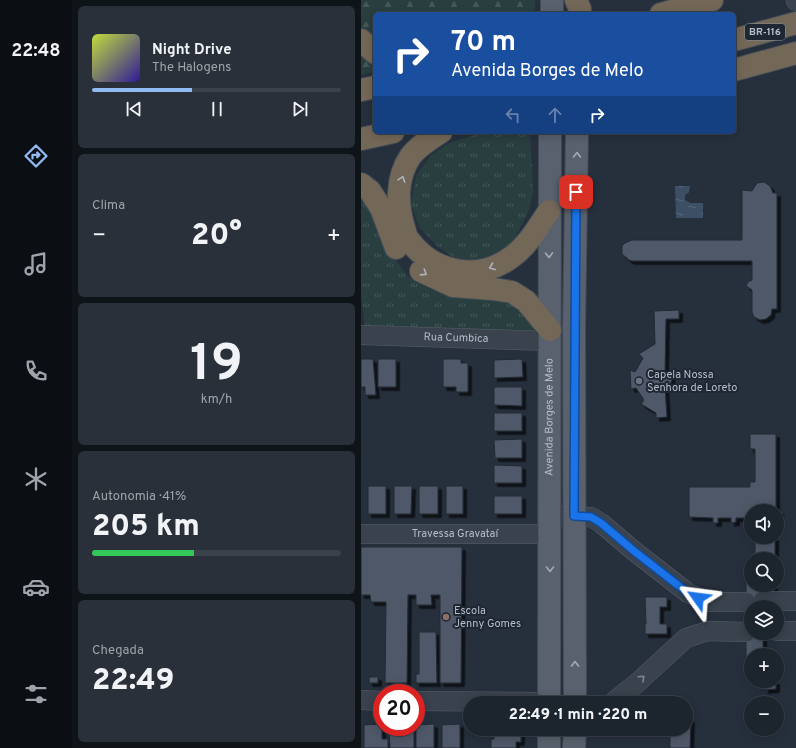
<!DOCTYPE html>
<html lang="pt">
<meta charset="utf-8">
<style>
body{margin:0;font-family:Overpass,sans-serif;background:#29303a;color:#f1f3f6;height:100vh;display:flex;flex-direction:column;font-size:15px;white-space:nowrap}
*{box-sizing:border-box;margin:0}
p{font-size:13px;color:#a0a4aa}
.icon{flex:none;width:22px;height:22px;fill:none;stroke:currentColor;stroke-width:2;stroke-linecap:round;stroke-linejoin:round}
.map{position:relative;flex:1;overflow:hidden}
.side{display:flex;flex-direction:column;gap:6px;padding:6px;background:#0f1419;width:289px}
.side>*{flex:none}
.guide{position:absolute;left:12px;top:12px;width:363px;height:122px;border-radius:6px;box-shadow:0 2px 10px #0003,0 0 0 1px #3a414a;background:#1a4fa0;color:#fff;overflow:hidden}
.buttons{position:absolute;left:383px;top:504px;display:grid;gap:8px}
.buttons a{display:grid;place-items:center;width:40px;height:40px;border-radius:50%;background:#1c242e;box-shadow:0 2px 10px #0003,0 0 0 1px #3a414a;font-size:20px}
.speed{position:absolute;left:12px;top:684px;display:flex;gap:8px;font-size:20px;font-weight:700;text-align:center}
.speed>*{display:grid;place-content:center;width:52px;height:52px;border-radius:50%;background:#1c242e;box-shadow:0 2px 10px #0003,0 0 0 1px #3a414a;line-height:1}
.speed .limit{border:6px solid #d22;background:#fff;color:#111}
.pin{position:absolute;display:grid;place-items:center;width:34px;height:34px;color:#fff;margin:-17px;border-radius:8px;box-shadow:0 2px 6px #0006}
.me{position:absolute;width:44px;margin:-22px;rotate:301deg;stroke-linejoin:round;filter:drop-shadow(0 0 3px #0008)}
.turn{display:flex;align-items:center;gap:14px;height:84px;padding:0 12px;font-size:18px}
.turn .icon{width:52px;height:52px;stroke-width:2.5}
.turn b{display:block;font-size:28px;line-height:34px}
.lanes{display:flex;align-items:center;height:38px;padding:0 12px;background:#0003;justify-content:center;gap:20px;direction:ltr}
.lanes .off{opacity:.35}
.big{font-size:30px;font-weight:800;line-height:1.1}
.side .tile{flex:1;display:flex;flex-direction:column;justify-content:center;gap:6px;min-width:0;padding:0 14px;border-radius:6px;background:#29303a}
.side .dial{align-items:center;gap:0}
.dial b{font-size:52px;line-height:1}
.song{display:flex;align-items:center;gap:12px}
.cover{width:48px;height:48px;border-radius:6px;background:linear-gradient(135deg,hsl(70 70% 55%),hsl(250 70% 35%))}
.played{height:4px;border-radius:2px;background:linear-gradient(90deg,#91b9f2 40%,#3a414a 40%)}
.keys{display:flex;justify-content:space-around;direction:ltr}
.heat{display:flex;justify-content:space-between;align-items:center;font-size:22px;direction:ltr}
.charge{height:6px;border-radius:3px;background:linear-gradient(90deg,#34c759 41%,#3a414a 0)}
.trip{position:absolute;left:102px;top:696px;width:230px;height:40px;border-radius:20px;background:#1c242e;box-shadow:0 2px 10px #0003,0 0 0 1px #3a414a;font-weight:800;line-height:40px;text-align:center}
main{display:flex;flex:1;min-height:0}
.menu{display:flex;flex-direction:column;width:72px;justify-content:space-around;align-items:center;background:#0b0e12;color:#a0a4aa}
.menu .icon{width:28px;height:28px}
.menu .current{color:#91b9f2}
.menu b{font-size:18px;color:#f1f3f6}
.map>svg:first-child{display:block}
.grass{fill:url(#grass-tufts)}
.forest{fill:url(#forest-firs)}
.water{fill:url(#water-ripples)}
.building{fill:#4f5968;stroke:#202934;filter:url(#shadow)}
.lines{fill:none;stroke-linecap:round;stroke-linejoin:round}
.minor-casing{stroke:#57606b;stroke-width:20}
.major-casing{stroke:#424b56;stroke-width:24}
.highway-casing{stroke:#444d58;stroke-width:24}
.minor{stroke:#39424d;stroke-width:19}
.major{stroke:#58616d;stroke-width:22}
.highway{stroke:#736757;stroke-width:22}
.oneway{stroke:#a2abb6}
.oneway2{stroke:#aeb4bd}
.oneway3{stroke:#7d8691}
.route-casing{stroke:#114b97;stroke-width:10}
.route{stroke:#1a73e8;stroke-width:7}
.worship-dot{fill:#6b7280;stroke:#1e2732;stroke-width:1.5}
.education-dot{fill:#8d6e63;stroke:#1e2732;stroke-width:1.5}
.labels{text-anchor:middle;dominant-baseline:central;stroke-width:4;stroke-linejoin:round;paint-order:stroke}
.shield{fill:#1e2732;stroke:#88909b;stroke-width:1}
.shield-label{font-size:10px;font-weight:bold;fill:#b5bdc8}
.street-label{font-size:11px;fill:#b5bdc8;stroke:#1e2732}
.poi-label{font-size:11px;fill:#b5bdc8;stroke:#1e2732;text-anchor:start}
</style>
<main>
<nav class="menu">
<b>22:48</b>
<svg class="icon current" aria-label="directions" viewBox="0 0 24 24"><path d="M12 3l9 9-9 9-9-9zM9 14v-3h6M13 9l2 2-2 2"/></svg>
<svg class="icon" aria-label="music" viewBox="0 0 24 24"><path d="M9 18V5l10-2v13"/><circle cx="6" cy="18" r="3"/><circle cx="16" cy="16" r="3"/></svg>
<svg class="icon" aria-label="phone" viewBox="0 0 24 24"><path d="M5 4h4l2 5-3 2q2 4 5 5l2-3 5 2v4C11 20 4 13 5 4z"/></svg>
<svg class="icon" aria-label="climate" viewBox="0 0 24 24"><path d="M12 3v18M4 7l16 10M4 17L20 7"/></svg>
<svg class="icon" aria-label="car" viewBox="0 0 24 24"><path d="M5 17H2v-5l4-1 3-4h7l3 4 3 1v5h-3M9 17h6M6 11h13"/><circle cx="7" cy="17" r="2"/><circle cx="17" cy="17" r="2"/></svg>
<svg class="icon" aria-label="filters" viewBox="0 0 24 24"><path d="M4 7h16M4 17h16"/><circle cx="9" cy="7" r="2"/><circle cx="15" cy="17" r="2"/></svg>
</nav>
<section class="side">
<div class="tile">
<div class="song"><i class="cover"></i><div><b>Night Drive</b><p>The Halogens</p></div></div>
<div class="played"></div>
<div class="keys"><svg class="icon" aria-label="previous" viewBox="0 0 24 24"><path d="M18 5L8 12l10 7zM5 5v14"/></svg><svg class="icon" aria-label="pause" viewBox="0 0 24 24"><path d="M8 5v14M16 5v14"/></svg><svg class="icon" aria-label="next" viewBox="0 0 24 24"><path d="M6 5l10 7-10 7zM19 5v14"/></svg></div>
</div>
<div class="tile"><p>Clima</p>
<div class="heat"><a>−</a><b class="big">20°</b><a>+</a></div>
</div>
<div class="tile dial"><b>19</b><p>km/h</p></div>
<div class="tile"><p>Autonomia · 41%</p><b class="big">205 km</b><div class="charge"></div></div>
<div class="tile"><p>Chegada</p><b class="big">22:49</b></div>
</section>
<div class="map">
<svg width="435" height="748" viewBox="0 0 435 748">
<defs>
<pattern id="grass-tufts" width="24" height="20" patternUnits="userSpaceOnUse"><rect width="24" height="20" fill="#293e3f"/><path d="M3 7l-1-3M5 7V3M7 7l1-3M15 17l-1-3M17 17v-4M19 17l1-3" fill="none" stroke="#465859"/></pattern>
<pattern id="forest-firs" width="22" height="20" patternUnits="userSpaceOnUse"><rect width="22" height="20" fill="#293e3f"/><path d="M5 1l3.5 6h-7zM16 11l3.5 6h-7z" fill="#465859"/></pattern>
<pattern id="water-ripples" width="26" height="14" patternUnits="userSpaceOnUse"><rect width="26" height="14" fill="#3c4f65"/><path d="M2 4q2-2 4 0t4 0M15 11q2-2 4 0t4 0" fill="none" stroke="#56667a"/></pattern>
<filter id="shadow"><feDropShadow dx="3.5" dy="3.5" stdDeviation="0" flood-color="#0009"/></filter>
</defs>
<rect width="100%" height="100%" fill="#26303d"/>
<path class="grass" d="M124,132H169L172,191L168,211L152,242L134,254L115,261L93,258L75,245L58,227L50,203L55,176L70,155L88,143Z
M0,196L14,220L25,246L47,277L71,290L93,296L155,302L174,321L172,331L4,326L0,296Z"/>
<path class="forest" d="M0,0H174V14H14V72L0,75Z"/>
<path class="water" d="M314,186H329L328,192L324,195V200L329,203H342V218H315Z"/>
<path class="building" d="M403,182L409,186L412,193H416V309H411L410,315L405,319L399,320L393,317L391,312V290L385,286L387,282L391,280V261H271L268,260L261,254V246L264,243L271,240H381V190L391,191L396,183Z
M318,310V319H305L304,371L310,374L311,380L309,385L304,387L306,417L295,418V413L280,404L283,400L275,388L270,389L269,370L274,372L282,358L278,354L294,344L293,311Z
M0,359H12L15,395H4V387H0Z
M17,359H35V387H17Z
M82,359H100V363H107V392H95V387H82Z
M161,359L162,377L133,378V360Z
M133,387H161V406L133,405Z
M133,413H161V431H133Z
M389,434H415V511H419V517H416V511H390V523L389,518H375V522L370,523V518H357V523H352V518L328,517V487H389V482H394V449H389Z
M161,439V458H134L133,440Z
M133,465L161,466V483H133Z
M7,486H25V514H7Z
M33,486H51L50,514H33Z
M58,486H77V514H58Z
M85,486H102V514H85Z
M133,496H161V514H133Z
M394,537H414V559H390L389,571L384,564L389,560V556H394Z
M0,547H101L100,683H79V595H70L71,605H55V595H47L46,683H24L25,602H10L9,595H0Z
M385,574H390V585H402V607H390V633H402V655H390V658H385Z
M402,585H413V589H402Z
M284,597H306V607H299V624H306V634H284V624H285Z
M58,632H75L76,683H55V674H58Z
M8,677H17V683H8Z
M404,681H415V689L404,690Z
M325,719H330L329,748H309V729H325Z
M21,724V739H27V748H3V725Z
M73,724V748H55V725Z
M99,724V748H81V725Z
M28,727H53V748H29Z
M133,729H160V742H155V748H130V739H133Z"/>
<g class="lines">
<defs>
<g id="minor">
<path d="M435,0V1"/>
<path id="s1" d="M0,335L190,341"/>
<path d="M189,516L230,517L240,523L273,551L327,593L347,602H385"/>
<path id="s2" d="M0,534H189"/>
<path d="M402,601H435"/>
<path d="M416,631H435"/>
<path d="M0,700L21,701"/>
<path d="M55,701L188,702"/>
<path d="M251,703L276,683L325,638L347,631L385,632"/>
</g>
<g id="major">
<path d="M191,14V0"/>
<path id="s3" d="M188,703L189,132"/>
<path d="M214,703L213,327L216,132"/>
<path d="M188,748V729"/>
<path d="M213,748L214,729"/>
</g>
<path id="highway" d="M215,0L219,9
M300,14L351,0
M0,40L14,53
M373,40L435,23
M373,70L435,53
M0,90L14,87
M80,132C69,139 56,147 49,157C35,178 36,205 43,228C44,231 45,236 47,239C72,273 117,283 152,256C167,245 177,227 188,211
M0,139L32,132
M0,184L9,191L20,208L35,248
M60,271L92,286L132,289L151,292L165,301L189,330"/>
</defs>
<use href="#minor" class="minor-casing"/>
<use href="#major" class="major-casing"/>
<use href="#highway" class="highway-casing"/>
<use href="#minor" class="minor"/>
<use href="#major" class="major"/>
<use href="#highway" class="highway"/>
</g>
<defs><path id="oneway-chevron" d="M-2-3.5L2.5 0L-2 3.5" fill="none" stroke-width="1.6" stroke-linecap="round" stroke-linejoin="round"/></defs>
<g class="oneway">
<use href="#oneway-chevron" transform="translate(216 155) rotate(-89)"/>
<use href="#oneway-chevron" transform="translate(188 255) rotate(89)"/>
<use href="#oneway-chevron" transform="translate(189 569) rotate(90)"/>
<use href="#oneway-chevron" transform="translate(214 664) rotate(-90)"/>
</g>
<g class="oneway2">
<use href="#oneway-chevron" transform="translate(41 179) rotate(-72)"/>
<use href="#oneway-chevron" transform="translate(131 267) rotate(159)"/>
<use href="#oneway-chevron" transform="translate(63 273) rotate(33)"/>
</g>
<use class="oneway3" href="#oneway-chevron" transform="translate(281 678) rotate(-43)"/>
<g class="lines">
<defs>
<path id="route" d="M215,192L213,516L230,517L240,523L273,551L327,593L337,598"/>
</defs>
<use href="#route" class="route-casing"/>
<use href="#route" class="route"/>
</g>
<circle class="worship-dot" cx="278" cy="381" r="4"/>
<circle class="education-dot" cx="85" cy="617" r="4"/>
<g class="labels">
<rect class="shield" x="384" y="24" width="40" height="16" rx="3"/>
<g class="shield-label">
<text x="404" y="32">BR-116</text>
</g>
<g class="street-label">
<text stroke="none"><textPath href="#s1" startOffset="95">Rua Cumbica</textPath></text>
<text stroke="none"><textPath href="#s3" startOffset="286">Avenida Borges de Melo</textPath></text>
<text stroke="none"><textPath href="#s2" startOffset="94">Travessa Gravataí</textPath></text>
</g>
<g class="poi-label">
<text x="286" y="375">Capela Nossa<tspan x="286" dy="13">Senhora de Loreto</tspan></text>
<text x="93" y="611">Escola<tspan x="93" dy="13">Jenny Gomes</tspan></text>
</g>
</g>
</svg>
<div class="buttons">
<a><svg class="icon" aria-label="sound" viewBox="0 0 24 24"><path d="M4 9h4l5-4v14l-5-4H4zM17 9q2 3 0 6"/></svg></a>
<a><svg class="icon" aria-label="search" viewBox="0 0 24 24"><circle cx="10" cy="10" r="6"/><path d="M15 15l6 6"/></svg></a>
<a><svg class="icon" aria-label="layers" viewBox="0 0 24 24"><path d="M12 4l9 5-9 5-9-5zM3 14l9 5 9-5"/></svg></a>
<a>+</a>
<a>−</a>
</div>
<div class="speed"><div class="limit">20</div></div>
<div class="pin" style="left:215px;top:192px;background:#d93025"><svg class="icon" aria-label="arrive" viewBox="0 0 24 24"><path d="M6 21V4h12l-3 4 3 4H6"/></svg></div>
<svg class="me" style="left:337px;top:598px" viewBox="-20 -20 40 40"><path d="M0-17L14 15 0 8-14 15z" fill="#1a73e8" stroke="#fff" stroke-width="4"/></svg>
<div class="trip">22:49 · 1 min · 220 m</div>
<div class="guide">
<div class="turn"><svg class="icon" aria-label="right" viewBox="0 0 24 24"><path d="M7 20v-9h11M14 6l5 5-5 5"/></svg><div><b>70 m</b>Avenida Borges de Melo</div></div>
<div class="lanes"><svg class="icon off" aria-label="left" viewBox="0 0 24 24"><path d="M17 20v-9H6M10 6l-5 5 5 5"/></svg><svg class="icon off" aria-label="ahead" viewBox="0 0 24 24"><path d="M12 20V5M6 11l6-6 6 6"/></svg><svg class="icon" aria-label="right" viewBox="0 0 24 24"><path d="M7 20v-9h11M14 6l5 5-5 5"/></svg></div>
</div>
</div>
</main>
